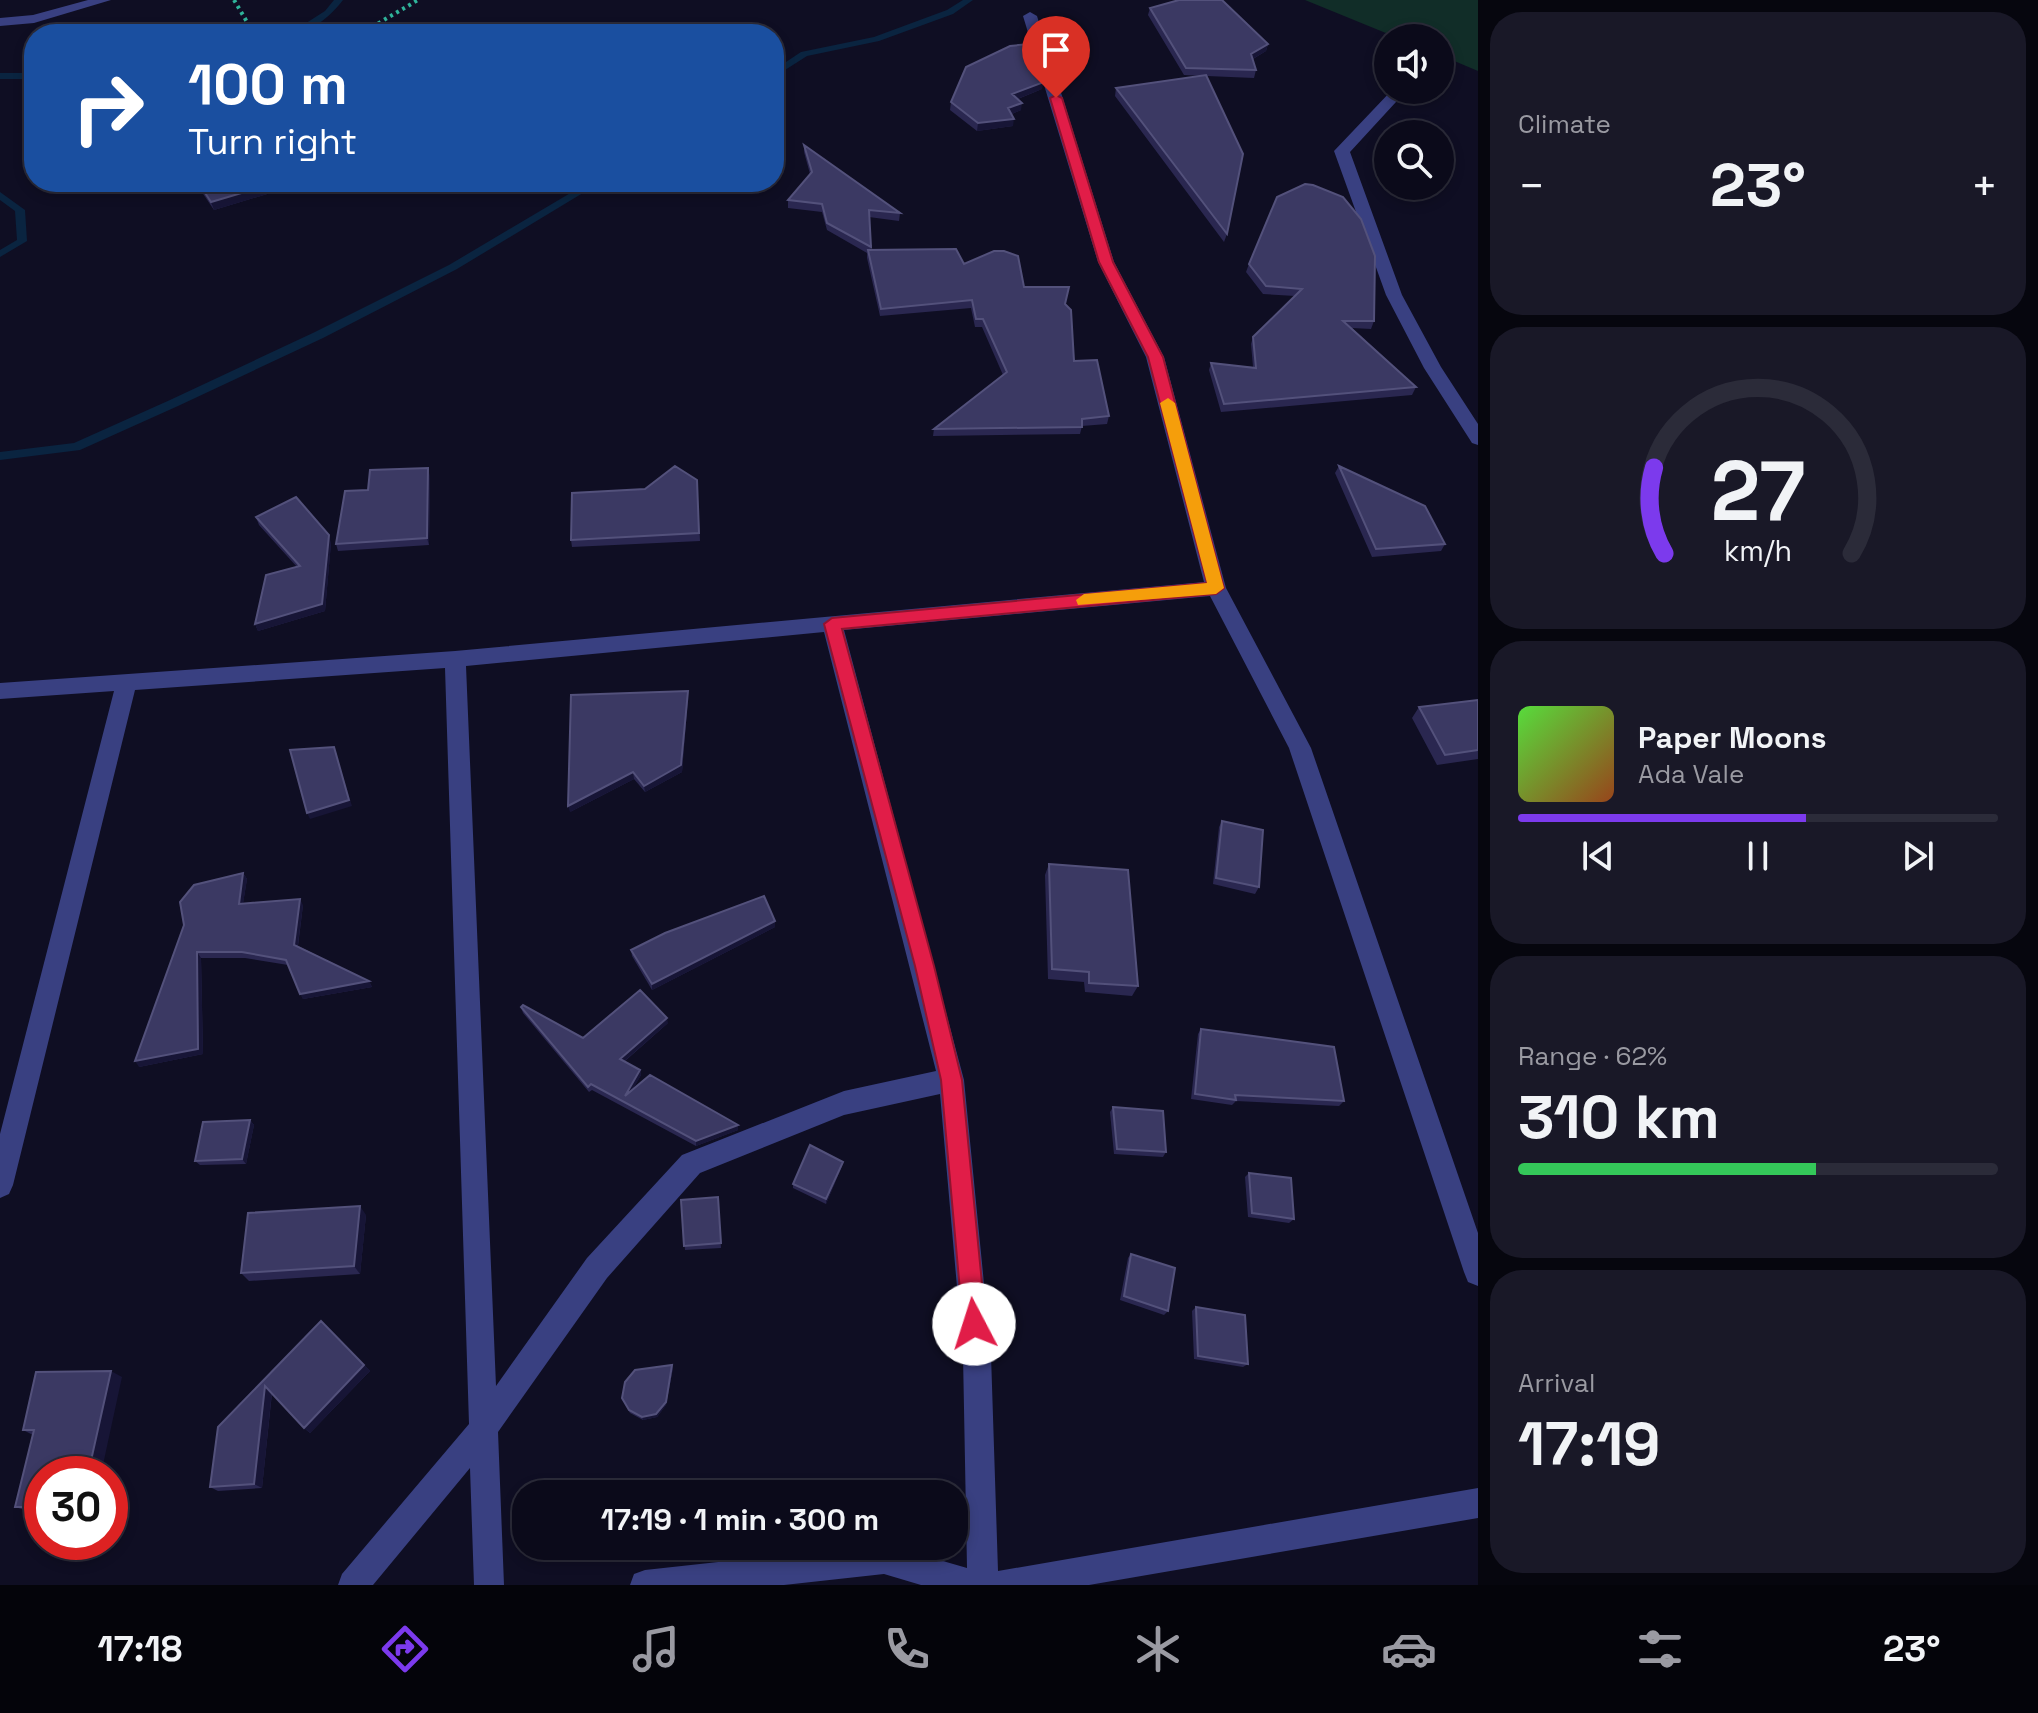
<!DOCTYPE html>
<meta charset="utf-8">
<style>
body{margin:0;font-family:"Space Grotesk",sans-serif;background:#191827;color:#f1f3f6;height:100vh;display:flex;flex-direction:column;font-size:30px;white-space:nowrap}
*{box-sizing:border-box;margin:0}
p{font-size:26px;color:#9a9aa2}
.icon{flex:none;width:44px;height:44px;fill:none;stroke:currentColor;stroke-width:2;stroke-linecap:round;stroke-linejoin:round}
.map{position:relative;flex:1;overflow:hidden}
.details{display:flex;flex-direction:column;gap:12px;padding:12px;background:#06060e;width:560px}
.details>*{flex:none}
.banner{position:absolute;left:24px;top:24px;width:760px;height:168px;border-radius:32px;box-shadow:0 4px 12px #0003,0 0 0 2px #2b2b39;background:#1a4fa0;color:#fff;overflow:hidden}
.buttons{position:absolute;left:1374px;top:24px;display:grid;gap:16px}
.buttons a{display:grid;place-items:center;width:80px;height:80px;border-radius:50%;background:#0b0a1a;box-shadow:0 4px 12px #0003,0 0 0 2px #2b2b39;font-size:40px}
.speed{position:absolute;left:24px;top:1456px;display:flex;gap:16px;font-size:40px;font-weight:700;text-align:center}
.speed>*{display:grid;place-content:center;width:104px;height:104px;border-radius:50%;background:#0b0a1a;box-shadow:0 4px 12px #0003,0 0 0 2px #2b2b39;line-height:1}
.speed .limit{border:12px solid #d22;background:#fff;color:#111}
.pin{position:absolute;display:grid;place-items:center;width:68px;height:68px;color:#fff;margin:-82px -34px;border-radius:50% 50% 50% 0;rotate:-45deg;box-shadow:0 0 8px #0007}
.pin .icon{rotate:45deg}
.me{position:absolute;width:88px;margin:-44px;rotate:355deg;stroke-linejoin:round;filter:drop-shadow(0 0 6px #0008)}
.turn{display:flex;align-items:center;gap:28px;height:168px;padding:0 32px;font-size:36px}
.turn .icon{width:104px;height:104px;stroke-width:2.5}
.turn b{display:block;font-size:56px;line-height:68px}
.big{font-size:60px;font-weight:600;line-height:1.1}
.details .widget{flex:1;display:flex;flex-direction:column;justify-content:center;gap:12px;min-width:0;padding:0 28px;border-radius:32px;background:#191827}
.details .dial{align-items:center;gap:0}
.dial svg{height:208px;overflow:visible;fill:none;stroke:#2b2b39;stroke-width:7;stroke-linecap:round;text-anchor:middle}
.dial text{fill:#f1f3f6;stroke:none}
.song{display:flex;align-items:center;gap:24px}
.cover{width:96px;height:96px;border-radius:12px;background:linear-gradient(135deg,hsl(110 70% 55%),hsl(20 70% 35%))}
.played{height:8px;border-radius:4px;background:linear-gradient(90deg,#7c3aed 60%,#2b2b39 60%)}
.keys{display:flex;justify-content:space-around;direction:ltr}
.heat{display:flex;justify-content:space-between;align-items:center;font-size:44px;direction:ltr}
.charge{height:12px;border-radius:6px;background:linear-gradient(90deg,#34c759 62%,#2b2b39 0)}
.trip{position:absolute;left:512px;top:1480px;width:456px;height:80px;border-radius:32px;background:#0b0a1a;box-shadow:0 4px 12px #0003,0 0 0 2px #2b2b39;font-weight:600;line-height:80px;text-align:center}
.tab-bar{display:flex;height:128px;justify-content:space-around;align-items:center;background:#04040a;color:#9a9aa2}
.tab-bar .icon{width:56px;height:56px}
.tab-bar .selected{color:#7c3aed}
.tab-bar b{font-size:36px;color:#f1f3f6}
main{display:flex;flex:1;min-height:0}
.map>svg:first-child{display:block}
.green{fill:#112d28}
.lines{fill:none;stroke-linecap:round;stroke-linejoin:round}
.stream{fill:#0a2440;fill-rule:evenodd}
.path{stroke:#2fb49a;stroke-width:4;stroke-dasharray:3 4;stroke-linecap:butt}
.minor{fill:#394081;fill-rule:evenodd}
.wall{fill:#2a2750}
.shaded-wall{fill:#171536}
.building{fill:#3b3963;stroke:#53517b;stroke-width:2}
.route{fill:#e11d48;stroke:#92132f;stroke-width:2}
.slow{fill:#f59e0b}
</style>
<main>
<div class="map">
<svg width="1478" height="1585" viewBox="0 0 1478 1585">
<rect width="100%" height="100%" fill="#0f0e23"/>
<path class="green" d="M1305,0H1478V71L1440,55V38H1398Z"/>
<g class="lines">
<path class="stream" d="M334,0H343C331,16 310,34 289,34L325,11Z
M963,0H973L953,14L879,41L807,56L774,77V70L801,52L874,37L947,10Z
M0,73H34V79H0Z
M589,182H601L457,269L323,338L178,406L80,450L0,460V452L74,443L170,400L315,332L449,265Z
M0,192L25,210L27,241L0,257V250L17,240L15,211L0,200Z"/>
<path class="path" d="M234,0L250,27L258,34
M360,34L418,0"/>
<path class="minor" d="M88,0H111L34,23L0,26V18L33,15Z
M1030,12L1037,16L1114,262L1164,357L1226,588L1311,748L1478,1233V1286L1468,1282L1464,1272L1289,748L1210,596L844,630L964,1080L991,1355L998,1571L1478,1488V1518L1089,1585H921L884,1574L784,1585H630L634,1574L645,1570L865,1546H891L967,1568L963,1355L940,1094L844,1115L700,1173L607,1278L498,1432L504,1585H474L470,1468L373,1585H338L342,1574L469,1424L445,668L135,690L13,1185L9,1194L0,1198V1134L114,691L0,699V683L455,651L1204,582L1146,357L1098,262L1023,16ZM824,632L936,1071L844,1091L682,1155L587,1258L496,1386L466,666Z
M1392,90H1407L1350,152L1402,295L1441,367L1478,424V445L1472,443L1424,368L1386,295L1334,151Z"/>
</g>
<path class="wall" d="M1150,8L1268,44L1266,51L1253,59L1256,70L1254,78L1207,76L1227,234L1224,242L1115,96L1116,88L1203,76L1184,75L1148,15Z
M1042,89L1018,99L1021,110L1012,114L1013,126L977,131L950,110L951,102Z
M804,145L900,213L899,221L869,217L871,250L964,264L1065,304L1074,361L1109,416L1107,424L1082,426L1080,434L933,436L934,429L1003,375L982,327H975L971,308L880,316L867,258V253L827,230L822,212L788,208V200L810,174L804,152Z
M195,182H307L214,210Z
M1249,264L1374,321L1371,329L1352,328L1416,387L1412,395L1221,412L1209,370L1211,363L1253,367L1251,344L1253,337L1295,296L1263,294L1246,272Z
M1339,466L1445,544L1441,551L1372,557L1335,473Z
M430,476L429,545L338,551L336,544L368,490Z
M697,480L700,541L572,547L571,540L645,489Z
M256,517L331,543L325,611L258,631L255,624L297,567L259,525Z
M688,698L682,772L645,792L634,779L570,812Z
M1478,700V759L1437,765L1412,718L1419,707Z
M1222,821L1259,887L1255,894L1213,884L1219,827Z
M1049,864L1138,986L1132,996L1085,992L1084,982L1048,979L1045,875Z
M243,873L247,879L243,903L303,905L298,946L369,981L372,987L303,999L288,965L245,958H201L203,1054L139,1067L184,925Z
M775,921V927L652,990L632,956L631,950Z
M521,1007L583,1038L668,1023L625,1061L640,1070L641,1075L632,1090L738,1130L696,1146L592,1090L589,1092L523,1013Z
M1201,1029L1344,1101L1339,1106L1236,1101L1232,1105L1191,1099L1198,1034Z
M1113,1107L1166,1152L1163,1157L1114,1154L1110,1112Z
M250,1120L254,1125L246,1164L200,1165L195,1161Z
M843,1162L842,1166L826,1204L793,1188V1184Z
M1249,1173L1294,1219L1289,1223L1248,1217L1245,1177Z
M718,1197L721,1248L685,1250L681,1200Z
M366,1215L360,1274L249,1281L241,1273Z
M1131,1254L1168,1311L1164,1315L1120,1300L1128,1258Z
M1196,1307L1248,1364L1243,1367L1194,1359L1192,1311Z
M321,1321L370,1371L310,1433L304,1428L272,1393L262,1488L218,1491L210,1487L218,1427Z
M672,1365L673,1368L666,1405L657,1417L643,1420L630,1413L622,1398Z
M122,1377L42,1474V1511H28L15,1507L33,1435L23,1430Z"/>
<path class="shaded-wall" d="M1268,44L1266,51L1249,61L1251,54Z
M1044,82L1042,89L1010,102L1012,94Z
M1022,103L1021,110L1007,116L1008,108Z
M1014,119L1013,126L977,131L978,123Z
M279,182H307L214,210L211,202Z
M428,468L430,476L429,545L427,538Z
M329,535L331,543L325,611L258,631L255,624Z
M688,691L682,772L645,792L644,786Z
M334,747L352,806L310,819L307,813Z
M633,772L634,779L570,812L568,806Z
M243,873L247,879L242,910L239,904Z
M300,899L303,905L297,951L294,945Z
M775,921V927L652,990V984Z
M197,952L201,958L203,1054L139,1067L135,1061Z
M369,981L372,987L303,999L300,994Z
M667,1018L668,1023L621,1064L620,1059Z
M640,1070L641,1075L626,1101L625,1096Z
M250,1120L254,1125L246,1164L242,1159Z
M738,1125V1130L696,1146V1141Z
M843,1162L842,1166L826,1204V1199Z
M360,1206L366,1215L360,1274L354,1266Z
M321,1321L370,1371L310,1433L304,1428Z
M672,1365L673,1368L666,1405L657,1417L643,1420L642,1417Z
M111,1371L122,1377L101,1474H88Z
M265,1386L272,1391L262,1488L254,1484Z"/>
<path class="building" d="M1179,0H1222L1268,44L1251,54L1256,70L1186,68L1150,8Z
M1029,44L1044,82L1012,94L1022,103L1008,108L1014,119L978,123L951,102L966,67L1010,46Z
M1206,75L1243,154L1227,234L1116,88Z
M804,145L900,213L869,210L871,247L827,223L822,204L788,200L812,172Z
M198,182H279L211,202Z
M1305,184L1313,185L1343,197L1361,219L1375,256L1374,321H1343L1416,387L1224,404L1211,363L1256,368L1253,337L1302,289L1266,286L1249,264L1277,197Z
M956,249L964,264L994,251H1004L1018,256L1024,287H1069L1065,304L1071,310L1074,361L1097,360L1109,416L1082,419V427L934,429L1007,372L983,319H976L972,300L881,309L868,250Z
M675,466L697,480L699,533L571,540L572,493L645,489Z
M1339,466L1425,506L1445,544L1376,549Z
M428,468L427,538L336,544L345,491L368,490L370,470Z
M296,497L329,535L322,604L255,624L266,575L300,566L256,517Z
M688,691L681,765L644,786L633,772L568,806L571,695Z
M1478,700V750L1445,755L1419,707Z
M334,747L349,800L307,813L290,750Z
M1222,821L1263,830L1259,887L1216,878Z
M1049,864L1128,870L1138,986L1089,983V972L1052,969Z
M243,873L239,904L300,899L294,945L369,981L300,994L286,960L242,952H197L198,1049L135,1061L184,925L180,902L194,885Z
M764,896L775,921L652,984L631,950L665,933Z
M640,990L667,1018L620,1059L640,1070L625,1096L650,1075L738,1125L696,1141L591,1084L588,1087L521,1007L523,1005L583,1038Z
M1201,1029L1334,1047L1344,1101L1235,1095L1236,1100L1195,1094Z
M1113,1107L1163,1111L1166,1152L1117,1149Z
M250,1120L242,1159L195,1161L203,1122Z
M810,1145L843,1162L826,1199L793,1184Z
M1249,1173L1291,1178L1294,1219L1252,1213Z
M718,1197L721,1243L684,1246L681,1200Z
M360,1206L354,1266L241,1273L248,1213Z
M1131,1254L1175,1268L1168,1311L1124,1296Z
M1196,1307L1245,1315L1248,1364L1198,1356Z
M321,1321L364,1365L304,1428L265,1386L254,1484L210,1487L218,1427Z
M672,1365L666,1402L656,1414L642,1417L629,1410L622,1398L625,1382L635,1370Z
M111,1371L88,1474H42V1507H15L34,1430H23L36,1372Z"/>
<path class="route" d="M1056,95L1062,98L1113,262L1163,357L1224,588L1216,594L842,629L934,966L962,1080L986,1324L982,1332L974,1336L966,1332L963,1324L941,1080L915,966L824,624L832,618L1207,583L1148,357L1099,262L1050,98Z"/>
<path class="slow" d="M1168,398L1175,403L1224,588L1216,594L1078,605L1076,600L1084,594L1207,583L1160,403Z"/>
</svg>
<div class="buttons">
<a><svg class="icon" aria-label="sound" viewBox="0 0 24 24"><path d="M4 9h4l5-4v14l-5-4H4zM17 9q2 3 0 6"/></svg></a>
<a><svg class="icon" aria-label="search" viewBox="0 0 24 24"><circle cx="10" cy="10" r="6"/><path d="M15 15l6 6"/></svg></a>
</div>
<div class="speed"><div class="limit">30</div></div>
<div class="pin" style="left:1056px;top:98px;background:#d93025"><svg class="icon" aria-label="arrive" viewBox="0 0 24 24"><path d="M6 21V4h12l-3 4 3 4H6"/></svg></div>
<svg class="me" style="left:974px;top:1324px" viewBox="-20 -20 40 40"><circle r="19" fill="#fff"/><path d="M0-13L10 11 0 6-10 11z" fill="#e11d48"/></svg>
<div class="trip">17:19 · 1 min · 300 m</div>
<div class="banner">
<div class="turn"><svg class="icon" aria-label="right" viewBox="0 0 24 24"><path d="M7 20v-9h11M14 6l5 5-5 5"/></svg><div><b>100 m</b>Turn right</div></div>
</div>
</div>
<section class="details">
<div class="widget"><p>Climate</p>
<div class="heat"><a>−</a><b class="big">23°</b><a>+</a></div>
</div>
<div class="widget dial"><svg viewBox="0 0 100 80">
<path d="M14 69A42 42 0 1 1 86 69"/>
<path d="M14 69A42 42 0 0 1 10 36" stroke="#7c3aed"/>
<text x="50" y="56" font-size="32" font-weight="700">27</text>
<text x="50" y="72" font-size="11">km/h</text>
</svg></div>
<div class="widget">
<div class="song"><i class="cover"></i><div><b>Paper Moons</b><p>Ada Vale</p></div></div>
<div class="played"></div>
<div class="keys"><svg class="icon" aria-label="previous" viewBox="0 0 24 24"><path d="M18 5L8 12l10 7zM5 5v14"/></svg><svg class="icon" aria-label="pause" viewBox="0 0 24 24"><path d="M8 5v14M16 5v14"/></svg><svg class="icon" aria-label="next" viewBox="0 0 24 24"><path d="M6 5l10 7-10 7zM19 5v14"/></svg></div>
</div>
<div class="widget"><p>Range · 62%</p><b class="big">310 km</b><div class="charge"></div></div>
<div class="widget"><p>Arrival</p><b class="big">17:19</b></div>
</section>
</main>
<nav class="tab-bar">
<b>17:18</b>
<svg class="icon selected" aria-label="directions" viewBox="0 0 24 24"><path d="M12 3l9 9-9 9-9-9zM9 14v-3h6M13 9l2 2-2 2"/></svg>
<svg class="icon" aria-label="music" viewBox="0 0 24 24"><path d="M9 18V5l10-2v13"/><circle cx="6" cy="18" r="3"/><circle cx="16" cy="16" r="3"/></svg>
<svg class="icon" aria-label="phone" viewBox="0 0 24 24"><path d="M5 4h4l2 5-3 2q2 4 5 5l2-3 5 2v4C11 20 4 13 5 4z"/></svg>
<svg class="icon" aria-label="climate" viewBox="0 0 24 24"><path d="M12 3v18M4 7l16 10M4 17L20 7"/></svg>
<svg class="icon" aria-label="car" viewBox="0 0 24 24"><path d="M5 17H2v-5l4-1 3-4h7l3 4 3 1v5h-3M9 17h6M6 11h13"/><circle cx="7" cy="17" r="2"/><circle cx="17" cy="17" r="2"/></svg>
<svg class="icon" aria-label="filters" viewBox="0 0 24 24"><path d="M4 7h16M4 17h16"/><circle cx="9" cy="7" r="2"/><circle cx="15" cy="17" r="2"/></svg>
<b>23°</b>
</nav>
